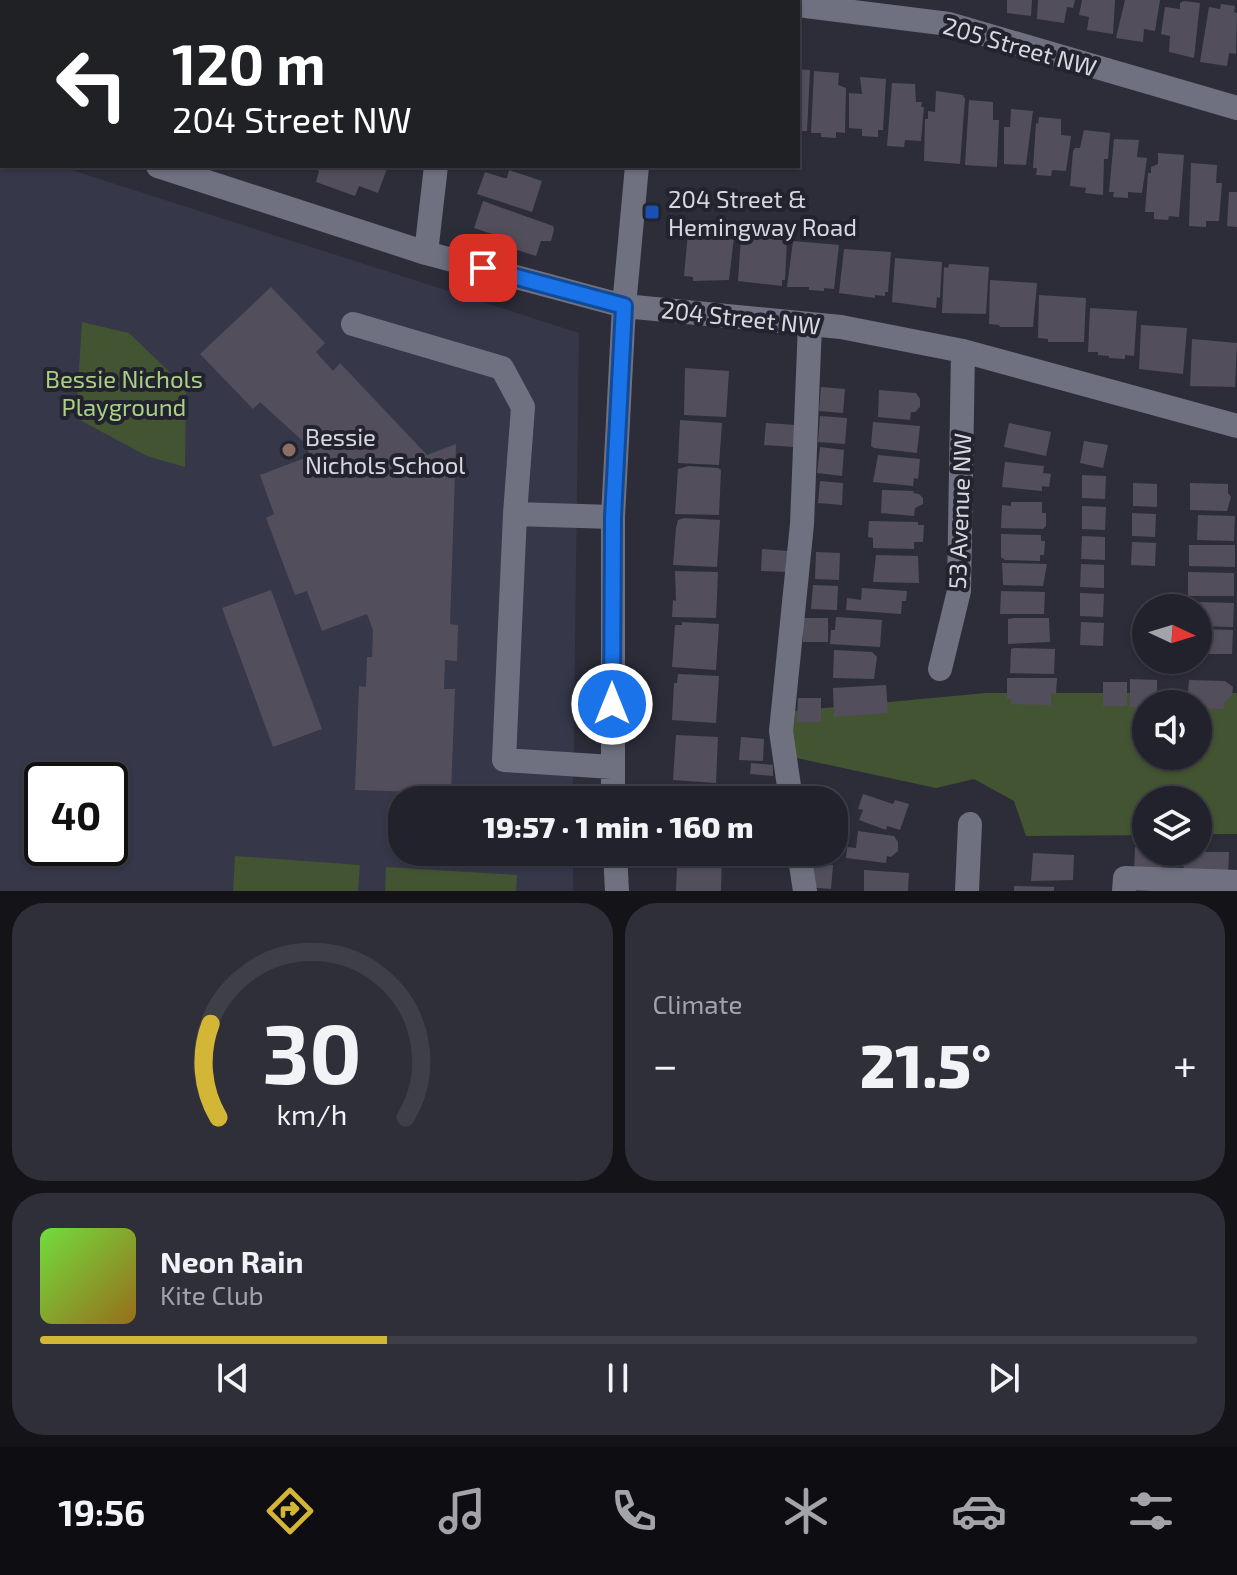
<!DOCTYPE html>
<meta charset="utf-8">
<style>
body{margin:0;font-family:"Exo 2",sans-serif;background:#2e2f38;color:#f1f3f6;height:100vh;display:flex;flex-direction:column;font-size:30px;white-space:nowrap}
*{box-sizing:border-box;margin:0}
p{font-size:26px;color:#a2a4a9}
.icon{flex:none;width:44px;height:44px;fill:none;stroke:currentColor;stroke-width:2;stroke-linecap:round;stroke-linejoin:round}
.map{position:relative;height:891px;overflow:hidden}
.drawer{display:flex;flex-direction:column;gap:12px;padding:12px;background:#131318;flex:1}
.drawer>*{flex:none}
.banner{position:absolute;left:0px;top:0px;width:800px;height:168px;box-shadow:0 2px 6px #0004,0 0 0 2px #3f3f48;background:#202124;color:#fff;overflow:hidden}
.needle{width:52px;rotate:94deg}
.fabs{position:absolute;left:1132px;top:594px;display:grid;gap:16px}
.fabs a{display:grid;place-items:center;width:80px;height:80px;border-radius:50%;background:#22222c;box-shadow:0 2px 6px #0004,0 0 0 2px #3f3f48;font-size:40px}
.speed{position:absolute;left:24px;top:762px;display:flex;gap:16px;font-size:40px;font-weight:700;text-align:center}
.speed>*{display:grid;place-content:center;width:104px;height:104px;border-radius:50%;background:#22222c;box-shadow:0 2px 6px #0004,0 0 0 2px #3f3f48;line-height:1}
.speed .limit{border:4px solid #111;border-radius:12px;background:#fff;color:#111}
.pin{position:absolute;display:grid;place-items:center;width:68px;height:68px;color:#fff;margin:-34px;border-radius:16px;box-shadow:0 4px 12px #0006}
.me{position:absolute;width:88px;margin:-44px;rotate:0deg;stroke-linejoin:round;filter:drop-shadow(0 0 6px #0008)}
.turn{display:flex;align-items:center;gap:28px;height:168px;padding:0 40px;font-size:36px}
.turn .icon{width:104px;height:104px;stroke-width:2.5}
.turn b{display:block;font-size:56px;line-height:68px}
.big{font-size:60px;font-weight:800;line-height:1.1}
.drawer .card{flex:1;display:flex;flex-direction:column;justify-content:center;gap:12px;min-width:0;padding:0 28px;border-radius:32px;background:#2e2f38}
.drawer .dial{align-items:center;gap:0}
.dial svg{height:208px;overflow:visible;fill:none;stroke:#3f3f48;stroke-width:7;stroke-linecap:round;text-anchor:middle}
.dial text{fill:#f1f3f6;stroke:none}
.song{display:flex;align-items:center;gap:24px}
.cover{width:96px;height:96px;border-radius:12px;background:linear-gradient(135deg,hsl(100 70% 55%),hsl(40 70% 35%))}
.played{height:8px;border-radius:4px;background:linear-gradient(90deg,#d3b635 30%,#3f3f48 30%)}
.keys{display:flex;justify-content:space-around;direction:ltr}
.heat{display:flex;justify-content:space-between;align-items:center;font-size:44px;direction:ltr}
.drawer .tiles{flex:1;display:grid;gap:12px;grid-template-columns:1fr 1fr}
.card:last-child{grid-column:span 2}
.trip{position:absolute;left:388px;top:786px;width:460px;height:80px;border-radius:32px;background:#22222c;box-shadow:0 2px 6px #0004,0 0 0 2px #3f3f48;font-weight:800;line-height:80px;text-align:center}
.dock{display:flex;height:128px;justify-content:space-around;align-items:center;background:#0e0e12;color:#a2a4a9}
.dock .icon{width:56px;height:56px}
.dock .selected{color:#d3b635}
.dock b{font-size:36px;color:#f1f3f6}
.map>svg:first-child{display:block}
.built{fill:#363749;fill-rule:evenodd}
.green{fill:#435432;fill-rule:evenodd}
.building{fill:#534e5c}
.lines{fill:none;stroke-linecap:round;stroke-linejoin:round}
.minor{stroke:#707180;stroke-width:24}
.route-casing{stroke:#114b97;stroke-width:20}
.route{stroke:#1a73e8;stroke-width:14}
.transit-dot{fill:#1a4fb4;stroke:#23232f;stroke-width:3}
.education-dot{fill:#8d6e63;stroke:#23232f;stroke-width:3}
.labels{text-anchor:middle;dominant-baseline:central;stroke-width:8;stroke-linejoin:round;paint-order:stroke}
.street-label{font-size:24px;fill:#d7d7df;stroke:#23232f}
.poi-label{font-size:24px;fill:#d7d7df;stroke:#23232f;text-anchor:start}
.park-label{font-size:24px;fill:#a9d083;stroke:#23232f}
</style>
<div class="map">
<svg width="1237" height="891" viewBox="0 0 1237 891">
<rect width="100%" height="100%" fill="#2d2d3a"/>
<path class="built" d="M0,131L2,166H59L579,333L573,800H402V852H573V891H0ZM42,780H110V848H42Z"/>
<path class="green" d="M82,322L129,333L186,388L185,467L147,456L76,418Z
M986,693H1237V834H1198V800H1146V835L1026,836L1014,801L974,779L936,788L792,757L793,711ZM1146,704H1198V756H1146Z
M235,856L360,865L358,891H233Z
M386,867L517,875L516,891H385Z"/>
<path class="building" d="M1007,0H1032L1031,16L1007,13Z
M1038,0H1075L1073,8L1067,7L1064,23L1037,19Z
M1082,0H1115L1113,34L1087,30L1089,17L1079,15Z
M1125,0H1160L1155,31L1144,29L1143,42L1116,38Z
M1184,1L1200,3L1194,58L1169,52L1170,36L1161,34L1165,7L1180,9V3Z
M1221,4L1235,6L1234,12L1237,13L1236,54L1229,53L1227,66L1200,62L1209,7L1220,9Z
M798,69L810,70L807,131H798Z
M814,71L839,73L838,85L846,88L845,133L836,132V138L821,137V133H811Z
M860,77L886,79L883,130H878V137L862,136V129L849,128V93L862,94Z
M892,83L915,84L916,102H922L921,107H924L921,141L905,140L904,147L887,146Z
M936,91L963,95L965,99L960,164L924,161L925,119H928V111L935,112Z
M969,100L993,102V120H999L997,167L965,165Z
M1011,109L1033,111L1026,165L1004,164V127H1010Z
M1039,117L1061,119V135L1071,136L1066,171L1052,170L1051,176L1036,175L1037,168H1033L1036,123L1038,124Z
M1084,130L1110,133L1108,159H1104L1103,195L1085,193L1086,188L1070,186L1073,151L1075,148H1080Z
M1114,139L1139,140L1137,157L1147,158L1142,193L1128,192V198L1113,197L1114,192H1109Z
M1158,153L1184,155L1179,217L1169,216L1168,220L1154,219V212H1145L1148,173H1151V167L1158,164Z
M1191,163L1217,165L1216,183H1222L1219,221H1206V227L1189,226Z
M316,166H388L378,193L359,186L355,196L316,182L319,171L315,169Z
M509,170L542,181L532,212L477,194L485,172L504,178H507Z
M1229,192H1237V227L1227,226Z
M483,201L553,226L554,230L551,241H541L536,256L495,243L498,236L474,228Z
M688,233L734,237L729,280L693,281V277L684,276Z
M741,237L787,240L785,280H782V286L738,281Z
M793,241L839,245L834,289L824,288V291L809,290V287H787Z
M844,249L891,252L888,292H885V296L875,295V298L839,293Z
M895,258L942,262L940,298L937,297L936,308L892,302Z
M949,264L989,267L986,314L942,313L944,267L948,268Z
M990,280L1037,283L1033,327H1000L999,325L989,324Z
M271,287L325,343L316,352L333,371L340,363L427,455L456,444L450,624L458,625L457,661L445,660L444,689H455L451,793L355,790L359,686L366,687L367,657H372L373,630L367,614L322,631L307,591L295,595L266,518L274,514L260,475L310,456L306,444L260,402L253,409L200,354Z
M1039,295L1086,298L1084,342H1048V339L1038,338Z
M1090,308L1137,311L1134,356L1125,355V359L1109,358V356L1098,355V352H1088Z
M1141,325L1187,328L1183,374L1139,369Z
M1192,339L1237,343L1235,387L1190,386Z
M685,368L729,371L726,417L684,415Z
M821,387L845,389L843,413L819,411Z
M879,390L916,393L920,399V407L915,412H911L910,420L878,417Z
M820,416L847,418L845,444L818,442Z
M680,420L722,423L719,465L678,463Z
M873,422L920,426L917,453L874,448L871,446Z
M766,423L796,425L794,447L764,445Z
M1009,423L1051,432L1046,456L1004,447Z
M1084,441L1108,445L1103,468L1080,463Z
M820,447L844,450L842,476L817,473Z
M878,455L920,459L918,479L914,478L913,486L873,482Z
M1005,462L1044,466L1043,473L1051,474L1049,487L1042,486V491L1002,487Z
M688,466L718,468L721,470L719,515L675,514L678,469Z
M1082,475L1106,476L1105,499L1082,498Z
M820,481L843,483L842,505L818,503Z
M1133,483L1157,484V507L1133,506Z
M1190,483L1228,484V493L1231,497L1227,511L1190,510Z
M882,490L914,491L913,493L919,494L923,498V504L915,508L914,516L881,513Z
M1011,502H1042V513H1046V526L1043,529L1001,528L1002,505L1011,506Z
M1082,506L1106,507L1105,530L1082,529Z
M1132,513L1156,514L1155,537L1132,536Z
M1198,515L1235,516L1234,541L1197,540Z
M684,518L720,520L717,567L673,565L676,528L678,520Z
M869,521L918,522V525H924L923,542H914V549L873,548V538L868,537Z
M1001,534L1041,535V541H1045L1044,555H1040V561L1005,560L1001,557Z
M1082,536L1105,537V560L1081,559Z
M1132,542L1156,543L1155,566L1131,565Z
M1189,545H1235V567L1189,566Z
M762,549L788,551L787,572L761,571Z
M816,552L840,553L839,580L815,579Z
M876,555L918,556L919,583L873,582Z
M1002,563L1047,564L1043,586L1003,585Z
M1081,564L1104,565V588L1080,587Z
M675,571L718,572L716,618L672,617L673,600L676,601Z
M1188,572L1234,573V596H1188Z
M813,585L838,586L837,610L811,609Z
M862,588L907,591L906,601H902L901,614L846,610L847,598L861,600Z
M271,590L322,729L273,747L222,608Z
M1001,591L1045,592L1044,614H1000Z
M1080,593L1104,594L1103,617L1080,616Z
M1196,602L1234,603L1233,627L1198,626V608H1189V605H1196Z
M836,617L882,620L880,647L830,644L831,630H835Z
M803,618H828V642H803Z
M1014,618H1049L1050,642L1008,644V619Z
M682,622L719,624L716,670L672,667L675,625H682Z
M1081,622L1104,623L1103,646L1080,645Z
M1198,629L1233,630L1232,654H1198Z
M1014,648L1055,649L1054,674L1010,673L1011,649Z
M834,650L872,652L877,657L874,679L833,678Z
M678,674L719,676L716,723L672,720L674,683H677Z
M1007,678H1057L1056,694L1051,693V705L1011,704V699H1007Z
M1130,679L1157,680V704H1146V707H1130Z
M1189,680L1225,681L1233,687L1232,696L1224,702V709L1198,708V704H1187Z
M1103,682H1127V706H1103Z
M886,685L888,713L834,717L833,688Z
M798,698H821V722H797Z
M676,735L718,737L716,783L673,780Z
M741,737L764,739L763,761L739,760Z
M751,763L773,765V776L750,774Z
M807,787L827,792L825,800H804Z
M676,790L720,792V800H676Z
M863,794L893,804L895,800L909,804L900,830L887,826L886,830L859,820L863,810L858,809Z
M858,831L894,836L898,842V851L891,857L887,856L886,863L846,858L847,847L856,848Z
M1135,847L1146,848V852H1162L1161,874L1134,873Z
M682,852H722L721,891H676L677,866Z
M1184,852H1229L1228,877L1183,876Z
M1033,853L1074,855L1073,880L1031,881Z
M810,863L833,865L831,889L808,887Z
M864,870L909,873L908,891H864Z
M1014,886L1054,887V891H1014Z"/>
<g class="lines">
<path class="minor" d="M722,0L750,2
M136,2V0
M454,2V0
M655,2V0
M798,5L949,24L1237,108
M0,89L2,90
M158,166L426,253L624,306L841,327L963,351L1237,426
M426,253L436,166
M353,324L502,368L523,407L515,514L613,517
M515,514L504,760L612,767
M940,669L959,591L963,351
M613,800V517L624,306L637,166
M791,800L781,731L802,524L810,324
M615,852L617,891
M799,852L805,891
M967,891L970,824
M1124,891L1125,878L1237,882"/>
</g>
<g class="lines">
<defs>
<path id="route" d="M483,268L624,306L613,517L612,704"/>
</defs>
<use href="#route" class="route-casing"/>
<use href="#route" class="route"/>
</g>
<rect class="transit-dot" x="644" y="204" width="16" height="16" rx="4"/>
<circle class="education-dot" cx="289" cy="450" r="8"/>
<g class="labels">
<g class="street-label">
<text transform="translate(1020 46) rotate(16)">205 Street NW</text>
<text transform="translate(741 317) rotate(6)">204 Street NW</text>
<text transform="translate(959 511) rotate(-88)">53 Avenue NW</text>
</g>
<g class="poi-label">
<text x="668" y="198">204 Street &amp;<tspan x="668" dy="28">Hemingway Road</tspan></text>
<text x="305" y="436">Bessie<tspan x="305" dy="28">Nichols School</tspan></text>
</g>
<g class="park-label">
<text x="124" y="378">Bessie Nichols<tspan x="124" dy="28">Playground</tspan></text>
</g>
</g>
</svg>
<div class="fabs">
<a><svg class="needle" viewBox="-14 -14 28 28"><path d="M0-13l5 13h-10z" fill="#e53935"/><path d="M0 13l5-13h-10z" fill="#a2a4a9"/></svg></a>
<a><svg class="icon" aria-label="sound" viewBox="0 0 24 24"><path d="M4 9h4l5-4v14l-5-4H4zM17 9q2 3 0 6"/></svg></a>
<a><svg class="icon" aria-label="layers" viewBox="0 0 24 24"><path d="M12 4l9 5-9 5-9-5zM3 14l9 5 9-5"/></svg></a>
</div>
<div class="speed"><div class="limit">40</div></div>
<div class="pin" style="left:483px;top:268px;background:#d93025"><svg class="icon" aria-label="arrive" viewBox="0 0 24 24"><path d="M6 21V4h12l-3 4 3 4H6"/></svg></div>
<svg class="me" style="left:612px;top:704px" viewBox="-20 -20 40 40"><circle r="17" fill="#1a73e8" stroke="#fff" stroke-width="3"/><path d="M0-11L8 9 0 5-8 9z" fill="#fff"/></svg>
<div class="trip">19:57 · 1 min · 160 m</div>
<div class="banner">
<div class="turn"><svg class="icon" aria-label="left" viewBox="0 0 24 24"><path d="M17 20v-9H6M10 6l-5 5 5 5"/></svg><div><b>120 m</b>204 Street NW</div></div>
</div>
</div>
<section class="drawer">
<div class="tiles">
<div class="card dial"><svg viewBox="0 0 100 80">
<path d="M14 69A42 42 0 1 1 86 69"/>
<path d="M14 69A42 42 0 0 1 11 33" stroke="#d3b635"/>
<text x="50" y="56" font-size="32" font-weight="700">30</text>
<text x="50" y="72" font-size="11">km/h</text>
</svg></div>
<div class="card"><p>Climate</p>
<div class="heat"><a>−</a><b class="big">21.5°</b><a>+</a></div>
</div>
<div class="card">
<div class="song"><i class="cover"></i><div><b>Neon Rain</b><p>Kite Club</p></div></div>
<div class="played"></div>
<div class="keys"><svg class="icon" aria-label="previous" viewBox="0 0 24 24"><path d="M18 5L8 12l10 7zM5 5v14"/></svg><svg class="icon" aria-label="pause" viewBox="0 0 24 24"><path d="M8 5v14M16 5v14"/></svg><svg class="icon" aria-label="next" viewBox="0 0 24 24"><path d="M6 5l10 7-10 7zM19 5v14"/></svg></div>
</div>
</div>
</section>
<nav class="dock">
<b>19:56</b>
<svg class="icon selected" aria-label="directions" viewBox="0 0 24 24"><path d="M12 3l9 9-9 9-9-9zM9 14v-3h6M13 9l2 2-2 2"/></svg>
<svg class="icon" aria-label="music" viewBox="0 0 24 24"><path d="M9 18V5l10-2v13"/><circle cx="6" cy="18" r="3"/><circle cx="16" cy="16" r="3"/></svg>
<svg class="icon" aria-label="phone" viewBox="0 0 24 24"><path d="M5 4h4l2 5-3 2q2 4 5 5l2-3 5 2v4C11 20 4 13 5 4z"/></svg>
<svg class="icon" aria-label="climate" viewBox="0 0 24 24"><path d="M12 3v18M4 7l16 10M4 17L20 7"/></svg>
<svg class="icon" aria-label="car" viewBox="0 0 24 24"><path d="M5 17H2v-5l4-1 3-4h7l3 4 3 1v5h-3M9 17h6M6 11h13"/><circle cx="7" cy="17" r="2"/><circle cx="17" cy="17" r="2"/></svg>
<svg class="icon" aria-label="filters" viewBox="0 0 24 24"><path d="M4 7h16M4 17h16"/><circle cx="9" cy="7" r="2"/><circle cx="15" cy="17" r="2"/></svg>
</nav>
